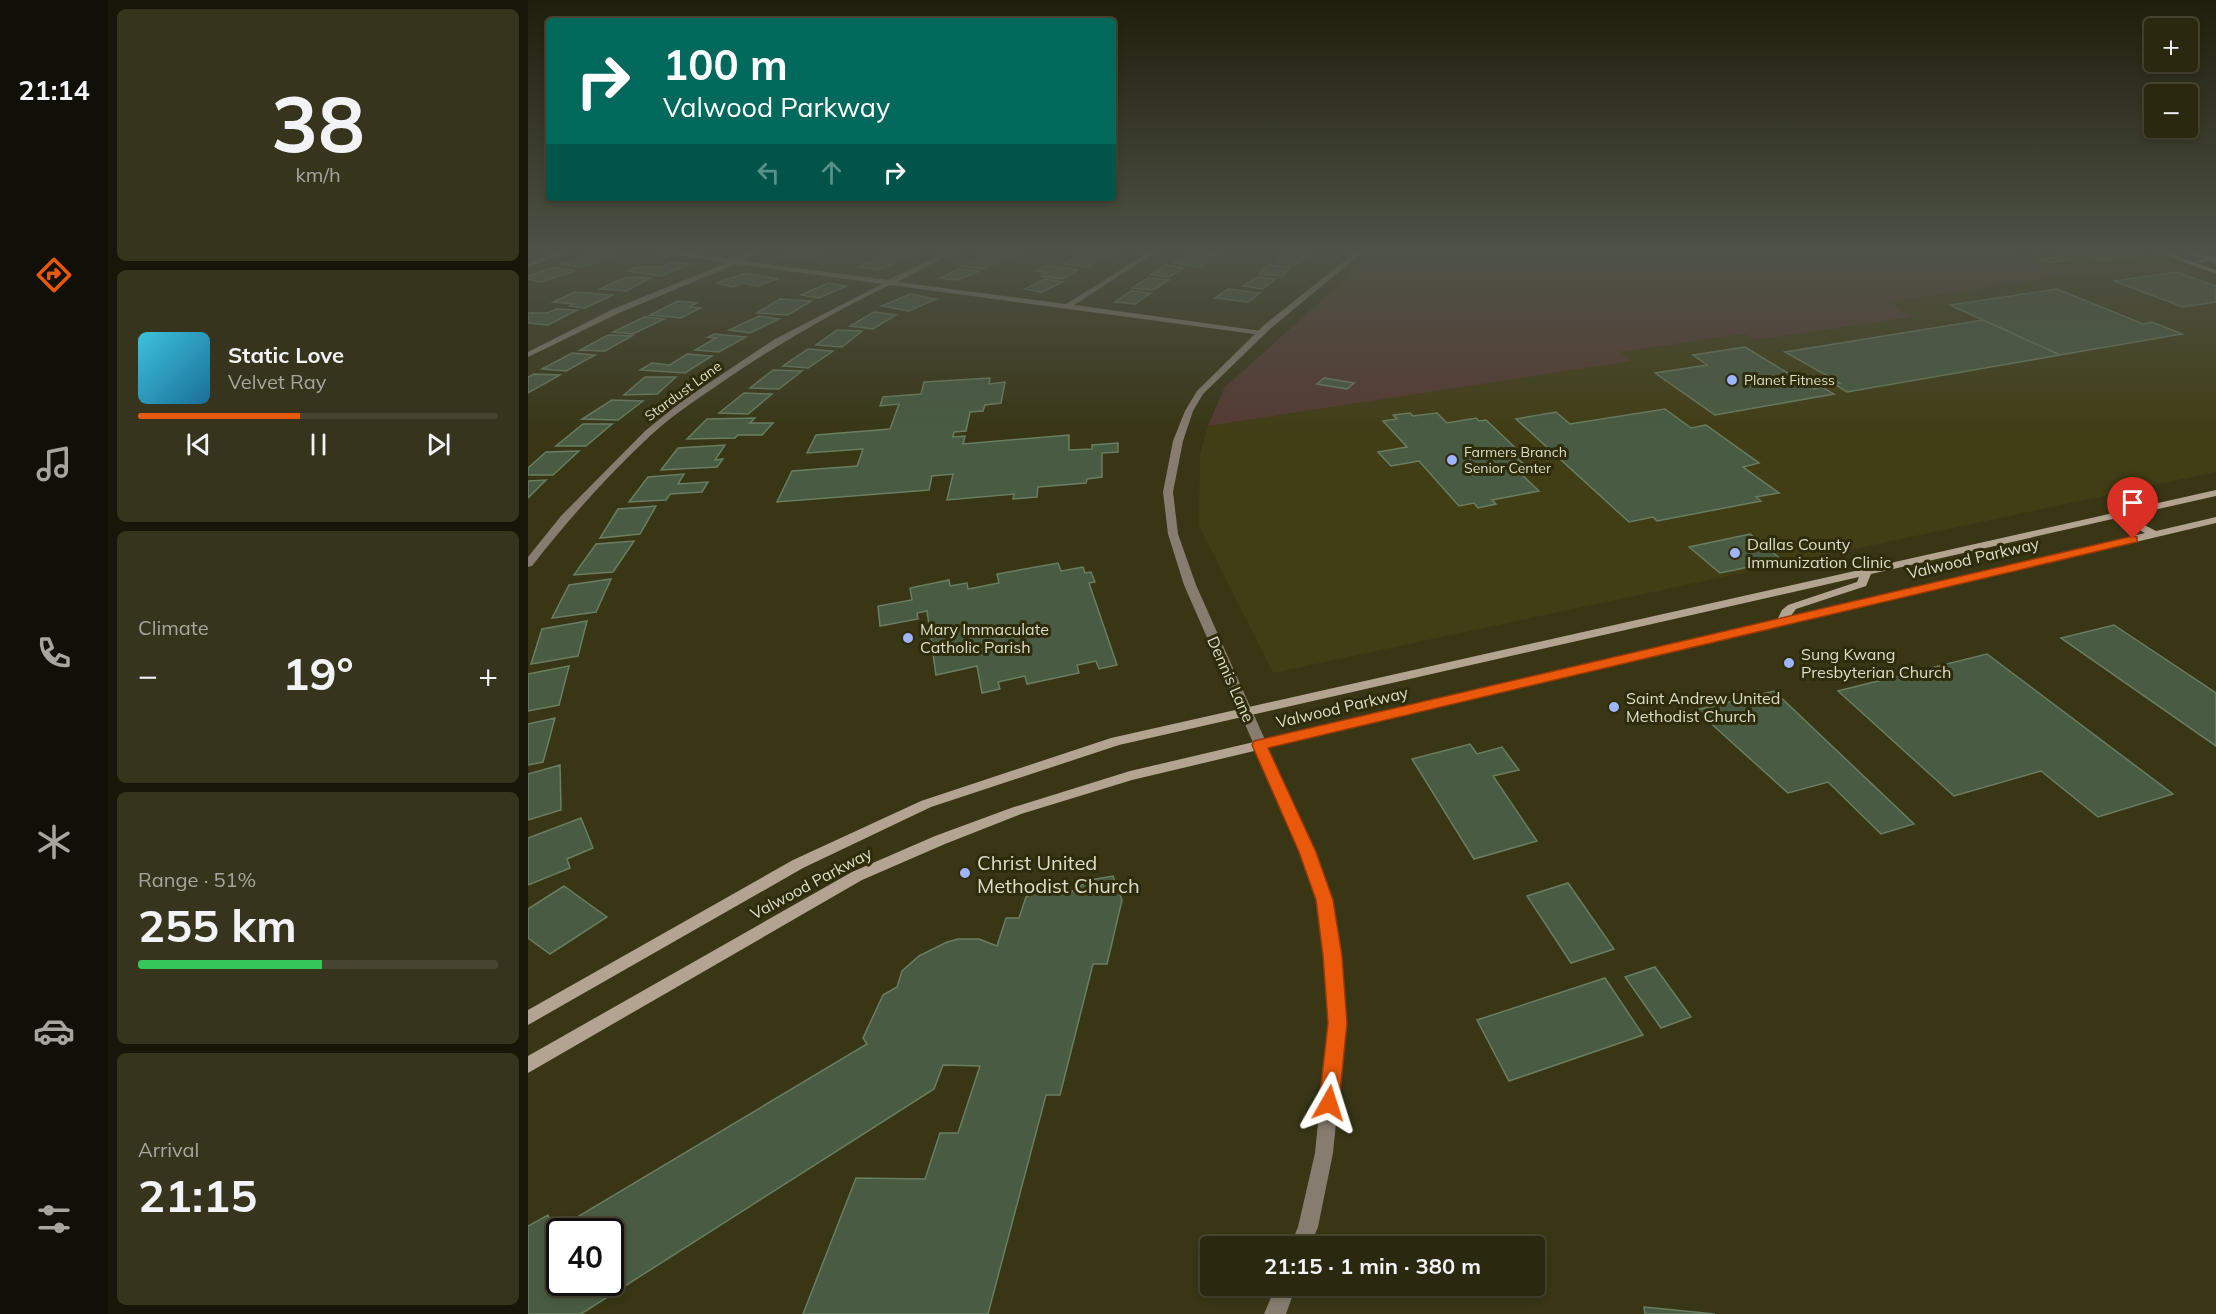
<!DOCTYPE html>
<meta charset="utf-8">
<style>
body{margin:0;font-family:Mulish,sans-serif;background:#37341e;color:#f1f3f6;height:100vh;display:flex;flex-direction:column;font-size:22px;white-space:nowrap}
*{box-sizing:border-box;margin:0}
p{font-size:20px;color:#a6a69f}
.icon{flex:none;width:33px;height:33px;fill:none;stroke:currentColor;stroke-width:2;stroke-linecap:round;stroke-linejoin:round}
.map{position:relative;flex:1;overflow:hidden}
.panel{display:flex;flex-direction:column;gap:9px;padding:9px;background:#181609;width:420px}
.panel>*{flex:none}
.hud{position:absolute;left:18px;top:18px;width:570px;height:183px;border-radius:6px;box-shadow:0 3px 9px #0003,0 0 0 2px #474430;background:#00695c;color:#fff;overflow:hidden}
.buttons{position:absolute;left:1616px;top:18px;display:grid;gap:12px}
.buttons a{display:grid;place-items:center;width:54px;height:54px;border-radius:6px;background:#2b2810;box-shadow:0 3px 9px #0003,0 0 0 2px #474430;font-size:30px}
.speed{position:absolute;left:18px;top:1218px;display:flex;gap:12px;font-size:30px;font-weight:700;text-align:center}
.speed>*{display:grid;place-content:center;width:78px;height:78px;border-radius:50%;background:#2b2810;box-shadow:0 3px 9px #0003,0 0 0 2px #474430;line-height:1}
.speed .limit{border:3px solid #111;border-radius:9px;background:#fff;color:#111}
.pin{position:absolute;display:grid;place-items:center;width:51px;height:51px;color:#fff;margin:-62px -26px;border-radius:50% 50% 50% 0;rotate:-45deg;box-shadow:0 0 6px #0007}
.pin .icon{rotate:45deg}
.me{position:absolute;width:66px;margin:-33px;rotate:6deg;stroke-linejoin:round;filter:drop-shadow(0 0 4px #0008)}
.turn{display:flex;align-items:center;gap:21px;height:126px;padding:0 18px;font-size:27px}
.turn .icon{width:78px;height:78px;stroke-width:2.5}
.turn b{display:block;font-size:42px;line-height:51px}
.lanes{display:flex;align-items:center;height:57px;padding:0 18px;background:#0003;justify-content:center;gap:30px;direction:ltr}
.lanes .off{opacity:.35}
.big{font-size:45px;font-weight:700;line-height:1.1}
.panel .widget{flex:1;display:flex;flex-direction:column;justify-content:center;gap:9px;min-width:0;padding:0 21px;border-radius:9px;background:#37341e}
.panel .dial{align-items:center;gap:0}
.dial b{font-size:78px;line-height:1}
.song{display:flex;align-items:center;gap:18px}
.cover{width:72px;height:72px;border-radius:9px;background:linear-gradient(135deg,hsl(190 70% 55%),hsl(200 70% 35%))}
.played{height:6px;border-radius:3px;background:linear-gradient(90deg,#ea580c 45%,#474430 45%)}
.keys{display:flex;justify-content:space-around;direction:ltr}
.heat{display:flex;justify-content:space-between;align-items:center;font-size:33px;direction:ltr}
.charge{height:9px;border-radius:4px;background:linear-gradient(90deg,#34c759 51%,#474430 0)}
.trip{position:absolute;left:672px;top:1236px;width:345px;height:60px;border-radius:6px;background:#2b2810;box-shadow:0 3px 9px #0003,0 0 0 2px #474430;font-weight:700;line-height:60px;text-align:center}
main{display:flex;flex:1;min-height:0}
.tabs{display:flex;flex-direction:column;width:108px;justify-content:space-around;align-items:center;background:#111006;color:#a6a69f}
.tabs .icon{width:42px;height:42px}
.tabs .active{color:#ea580c}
.tabs b{font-size:27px;color:#f1f3f6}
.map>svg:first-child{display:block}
.built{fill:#413d14}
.green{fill:#553a33}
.building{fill:#495b42;stroke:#697e61;stroke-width:1.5;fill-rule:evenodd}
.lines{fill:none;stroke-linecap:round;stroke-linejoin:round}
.minor{fill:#867c70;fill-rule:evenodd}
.tertiary{fill:#867c70;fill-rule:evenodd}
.secondary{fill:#b3a391;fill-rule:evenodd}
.route{fill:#ea580c;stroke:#983908;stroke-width:1.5}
.poi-dot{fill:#9eb4fd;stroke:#2f2c0b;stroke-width:2}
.labels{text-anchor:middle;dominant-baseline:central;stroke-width:6;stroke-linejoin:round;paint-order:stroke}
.far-poi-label{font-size:14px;fill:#deddca;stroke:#2f2c0b;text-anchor:start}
.far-street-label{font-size:14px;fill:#deddca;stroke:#2f2c0b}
.poi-label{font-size:16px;fill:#deddca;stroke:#2f2c0b;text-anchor:start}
.street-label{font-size:16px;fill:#deddca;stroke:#2f2c0b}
.near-poi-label{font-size:20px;fill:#deddca;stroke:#2f2c0b;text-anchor:start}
</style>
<main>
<nav class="tabs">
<b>21:14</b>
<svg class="icon active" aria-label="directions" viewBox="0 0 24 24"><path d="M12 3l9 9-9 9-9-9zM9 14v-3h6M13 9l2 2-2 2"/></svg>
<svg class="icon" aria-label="music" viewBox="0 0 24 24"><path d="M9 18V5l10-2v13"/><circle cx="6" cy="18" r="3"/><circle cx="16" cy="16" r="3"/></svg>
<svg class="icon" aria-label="phone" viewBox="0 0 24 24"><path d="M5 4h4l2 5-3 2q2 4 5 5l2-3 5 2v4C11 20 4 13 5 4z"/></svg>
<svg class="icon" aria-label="climate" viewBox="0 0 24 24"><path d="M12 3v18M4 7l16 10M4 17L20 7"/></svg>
<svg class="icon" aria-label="car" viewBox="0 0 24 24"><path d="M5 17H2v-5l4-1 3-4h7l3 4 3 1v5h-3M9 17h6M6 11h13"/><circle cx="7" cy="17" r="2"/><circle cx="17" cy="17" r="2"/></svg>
<svg class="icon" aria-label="filters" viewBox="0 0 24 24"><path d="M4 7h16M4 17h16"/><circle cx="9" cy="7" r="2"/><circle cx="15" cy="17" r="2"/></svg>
</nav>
<section class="panel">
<div class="widget dial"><b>38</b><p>km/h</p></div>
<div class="widget">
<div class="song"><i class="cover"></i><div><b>Static Love</b><p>Velvet Ray</p></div></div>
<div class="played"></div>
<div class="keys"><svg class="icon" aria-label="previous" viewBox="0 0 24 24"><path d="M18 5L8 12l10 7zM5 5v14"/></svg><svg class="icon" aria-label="pause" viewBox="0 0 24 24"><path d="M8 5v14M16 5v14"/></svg><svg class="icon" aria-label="next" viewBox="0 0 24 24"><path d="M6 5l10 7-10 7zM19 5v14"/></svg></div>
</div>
<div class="widget"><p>Climate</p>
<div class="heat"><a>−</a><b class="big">19°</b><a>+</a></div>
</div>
<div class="widget"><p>Range · 51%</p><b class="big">255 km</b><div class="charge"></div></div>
<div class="widget"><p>Arrival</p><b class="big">21:15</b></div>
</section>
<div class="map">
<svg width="1688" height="1314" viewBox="0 0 1688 1314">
<rect width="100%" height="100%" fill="#393616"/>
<path class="built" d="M1474,251H1616L1688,277V472L745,673L671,526L672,454L680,426L1102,361L1091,352L1216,334L1228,340L1382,317L1360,302L1537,274Z"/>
<path class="green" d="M849,251H1474L1539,275L1360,302L1384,317L1228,340L1216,334L1092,352L1103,361L680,426L697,387Z"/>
<path class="building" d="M271,251H299L273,260L255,257Z
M369,251H394L376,259L357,256Z
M464,251H492L479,258L456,255Z
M566,251H588L578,256L561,254Z
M665,251H693L685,256L663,252Z
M1544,251H1565L1577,255L1602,252L1611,255L1575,262Z
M761,253L780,256L767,265L748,262Z
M67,254L83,257L54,267L32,264Z
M553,255L571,257L564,261H568L559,267L536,264Z
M661,255L678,257L673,260L681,261L671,267L646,263Z
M1537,256L1547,259L1518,263L1509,260Z
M451,257L473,260L455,269L433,266Z
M351,258L371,261L350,270L329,267Z
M144,262L161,264L133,276L99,271L109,267H133Z
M517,265L550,270L534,279L513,276L519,272L506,271Z
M638,265L656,268L641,277L623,275Z
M741,265L763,267L754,276L731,274Z
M26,267L47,271L13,282L0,279V276Z
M431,269L452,271L429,280L412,278Z
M1648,272L1688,286V302L1655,307L1586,281Z
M218,273L249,279L230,286L215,283L205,287L189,283Z
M98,277L123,278L98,291L72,289Z
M730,277L748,279L734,289L715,286Z
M620,278L641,280L625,290L604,288Z
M517,279L535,282L514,292L497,289Z
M300,283L318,286L291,298L273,295Z
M700,289L732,293L720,302L687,298Z
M1529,289L1615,324L1624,322L1654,334L1532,355L1422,305Z
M603,291L623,293L607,304L587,302Z
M47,292L85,295L57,308L41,306L47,304L25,302Z
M382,294L408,299L381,311L354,306Z
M252,299L283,301L260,315L229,313Z
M150,301L169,303L161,307L172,308L153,318L122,315Z
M28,309L49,310L20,325L0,323V313H19Z
M346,312L368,315L345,329L322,326Z
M231,316L251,319L222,333L201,330Z
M116,317L136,319L105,334L85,332Z
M1455,320L1532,355L1319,392L1306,384L1312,383L1257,352Z
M309,330L334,331L314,347L288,345Z
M186,334L218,337L191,352L167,350L188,338L180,337Z
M80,335L104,336L77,351L52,350Z
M1217,347L1286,389L1294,387L1306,394L1187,415L1127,373L1179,365L1165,355Z
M280,349L305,351L280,368L255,366Z
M44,353L67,355L38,371L14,369Z
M159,354L184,356L157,373L112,370L124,363L142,365Z
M245,370L274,371L251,389L222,388Z
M6,374L32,375L0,393V377Z
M117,377H148L129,394L96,395Z
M462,378L461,384L477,382L473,403L457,405L455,411L442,412L438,431L426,432L425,437L437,436L435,444L541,435V450L564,449V445L590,443V452L574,453V477L559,479L558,483L510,487L509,497L485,499L486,494L419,500L425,474L404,476L401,490L249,502L264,471L329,466L335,449L279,453L288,435L362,429L371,404L352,406L355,397L393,394L396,382Z
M796,378L826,383L819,389L789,384Z
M216,393L244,394L220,414L191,413Z
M84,400L115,401L90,420L54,419Z
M1137,409L1163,428L1178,425L1231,463L1215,467L1251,493L1228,497L1233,501L1129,521L1125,517L1101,522L988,419L1028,412L1042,424Z
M882,413L885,416L909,413L919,423L948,418L951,421L958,420L997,457L989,458L999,467L994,468L998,473L993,474L1011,491L964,500L968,504L950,508L946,503L931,506L891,461L863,466L850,452L879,447L855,421L869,419L865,415Z
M227,418L222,423H245L234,435H210L207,438L159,439L179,419Z
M55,424H84L58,446H28Z
M197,445L187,460L195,459L189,467L133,470L150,448Z
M51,451L25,475H0V468L18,452Z
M156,474L150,484L180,482L174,492L142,494L138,500L101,502L120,477Z
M18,480L0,498V481Z
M128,506L112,534L72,538L90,509Z
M1222,534L1254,560L1192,573L1161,547Z
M106,541L85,572L46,575L68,544Z
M530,563L533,571L555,567L557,573L563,572L567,582L561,583L589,665L571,669L568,661L549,665L551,673L499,684L497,676L470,682L472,689L454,693L449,666L408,675L399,611L389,613L390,619L352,626L350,606L384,600L382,588L421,580L422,586L439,583L440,589L471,583L469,574Z
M83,579L68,612L24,618L41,585Z
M59,621L50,656L3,664L14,629Z
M1586,625L1688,693V746L1533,638Z
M1459,654L1645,794L1570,817L1513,771L1426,796L1310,691Z
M41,666L31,705L0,711V674Z
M1246,691L1386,824L1353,834L1300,782L1260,793L1168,710Z
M27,718L15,762L0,765V724Z
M942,744L949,754L974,747L991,770L965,776L1009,841L946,859L884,759Z
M32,765L33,810L0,820V774Z
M53,818L65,848L39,859L42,868L0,885V838Z
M585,876L594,900L579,964H565L532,1095H518L460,1314H275L328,1178L397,1179L412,1133H430L452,1066L415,1065L406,1089L53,1314H0V1226L20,1215L26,1231L339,1044L335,1038L355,995L369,987L374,971L391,956L419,942L430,939H451L469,946L478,918H491L498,897L508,891L543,892L562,880ZM32,1232H82V1282H32Z
M1040,883L1086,949L1043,963L999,896Z
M36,886L79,917L22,954L0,938V909Z
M1127,967L1163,1017L1133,1028L1097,977Z
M1077,978L1115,1035L981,1081L949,1020Z
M1116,1307L1187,1314H1117Z"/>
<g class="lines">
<path class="minor" d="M33,251H42L0,267V263Z
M125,251H142L206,260L228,251H236L215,261L360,280L421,251H429L369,282L538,304L623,251H630L546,305L734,331L738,333L734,335L362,285C306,312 252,343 200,378C174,396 147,413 123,435C80,475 40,520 4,566L0,567V557L33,516L117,431L154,401L247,339L354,284L208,264L91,313L0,357V352L85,309L199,263Z
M1688,256V260L1663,265L1660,263Z"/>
<path class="tertiary" d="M829,251H836L742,329L675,394L665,411L655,441L645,492L650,534L668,585L787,852L805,900L813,956L818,1023L805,1153L790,1227L782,1246H762L770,1227L787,1153L800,1023L797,956L789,900L773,852L656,585L640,534L635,492L645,441L657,411L669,391L736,325Z
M748,1286H768L758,1314H736Z"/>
<path class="secondary" d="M1625,251H1634L1688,270V274Z
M1655,251H1664L1688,259V263Z
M1688,490V496L1599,516L1628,531L1688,517V523L604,780L493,814L417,844L334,880L0,1073V1056L324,872L407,836L483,808L602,771L1249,620L1254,610L1260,605L1329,582L1331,577L591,745L403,807L275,868L0,1025V1010L265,860L393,801L583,738ZM1589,518L1617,533L1262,617L1268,609L1338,586L1343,574Z"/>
</g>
<linearGradient id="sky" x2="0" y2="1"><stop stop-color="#1f1e0c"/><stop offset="0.58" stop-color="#4e5247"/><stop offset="1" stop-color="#4e5247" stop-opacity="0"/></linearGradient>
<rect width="1688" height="435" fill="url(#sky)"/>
<path class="route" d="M1605,536L1609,537V542L740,748L788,852L805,900L814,956L819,1023L811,1103L808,1109L801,1112L794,1109L791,1103L800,1023L795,956L788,900L771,852L724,745L726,741Z"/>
<g class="poi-dot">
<circle cx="1204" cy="380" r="6"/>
<circle cx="924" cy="460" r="6"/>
<circle cx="1207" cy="553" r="6"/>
<circle cx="380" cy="638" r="6"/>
<circle cx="1261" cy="663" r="6"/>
<circle cx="1086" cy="707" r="6"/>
<circle cx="437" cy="873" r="6"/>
</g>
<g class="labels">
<g class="far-poi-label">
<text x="1216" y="380">Planet Fitness</text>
<text x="936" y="452">Farmers Branch<tspan x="936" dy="16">Senior Center</tspan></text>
</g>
<g class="far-street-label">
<text transform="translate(155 391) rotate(-36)">Stardust Lane</text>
</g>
<g class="poi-label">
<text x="1219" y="544">Dallas County<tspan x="1219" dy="18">Immunization Clinic</tspan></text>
<text x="392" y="629">Mary Immaculate<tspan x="392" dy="18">Catholic Parish</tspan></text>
<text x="1273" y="654">Sung Kwang<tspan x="1273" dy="18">Presbyterian Church</tspan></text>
<text x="1098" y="698">Saint Andrew United<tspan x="1098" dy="18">Methodist Church</tspan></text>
</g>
<g class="street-label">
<text transform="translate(1445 558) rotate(-13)">Valwood Parkway</text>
<text transform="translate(703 679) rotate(66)">Dennis Lane</text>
<text transform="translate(814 707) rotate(-13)">Valwood Parkway</text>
<text transform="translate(283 883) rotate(-28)">Valwood Parkway</text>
</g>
<g class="near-poi-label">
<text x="449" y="862">Christ United<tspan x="449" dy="23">Methodist Church</tspan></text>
</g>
</g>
</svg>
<div class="buttons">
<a>+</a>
<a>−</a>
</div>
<div class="speed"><div class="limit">40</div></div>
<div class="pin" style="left:1605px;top:539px;background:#d93025"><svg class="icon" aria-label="arrive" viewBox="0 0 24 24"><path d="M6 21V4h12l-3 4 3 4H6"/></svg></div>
<svg class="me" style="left:801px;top:1103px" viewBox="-20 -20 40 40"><path d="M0-17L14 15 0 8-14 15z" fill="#ea580c" stroke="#fff" stroke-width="4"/></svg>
<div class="trip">21:15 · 1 min · 380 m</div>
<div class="hud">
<div class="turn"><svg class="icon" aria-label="right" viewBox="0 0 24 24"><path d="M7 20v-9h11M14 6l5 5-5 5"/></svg><div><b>100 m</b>Valwood Parkway</div></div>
<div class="lanes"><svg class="icon off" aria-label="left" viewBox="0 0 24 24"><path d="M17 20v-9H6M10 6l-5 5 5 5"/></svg><svg class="icon off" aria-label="ahead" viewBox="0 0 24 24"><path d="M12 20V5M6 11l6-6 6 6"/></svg><svg class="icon" aria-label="right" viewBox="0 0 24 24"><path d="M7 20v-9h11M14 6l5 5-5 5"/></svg></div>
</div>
</div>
</main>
